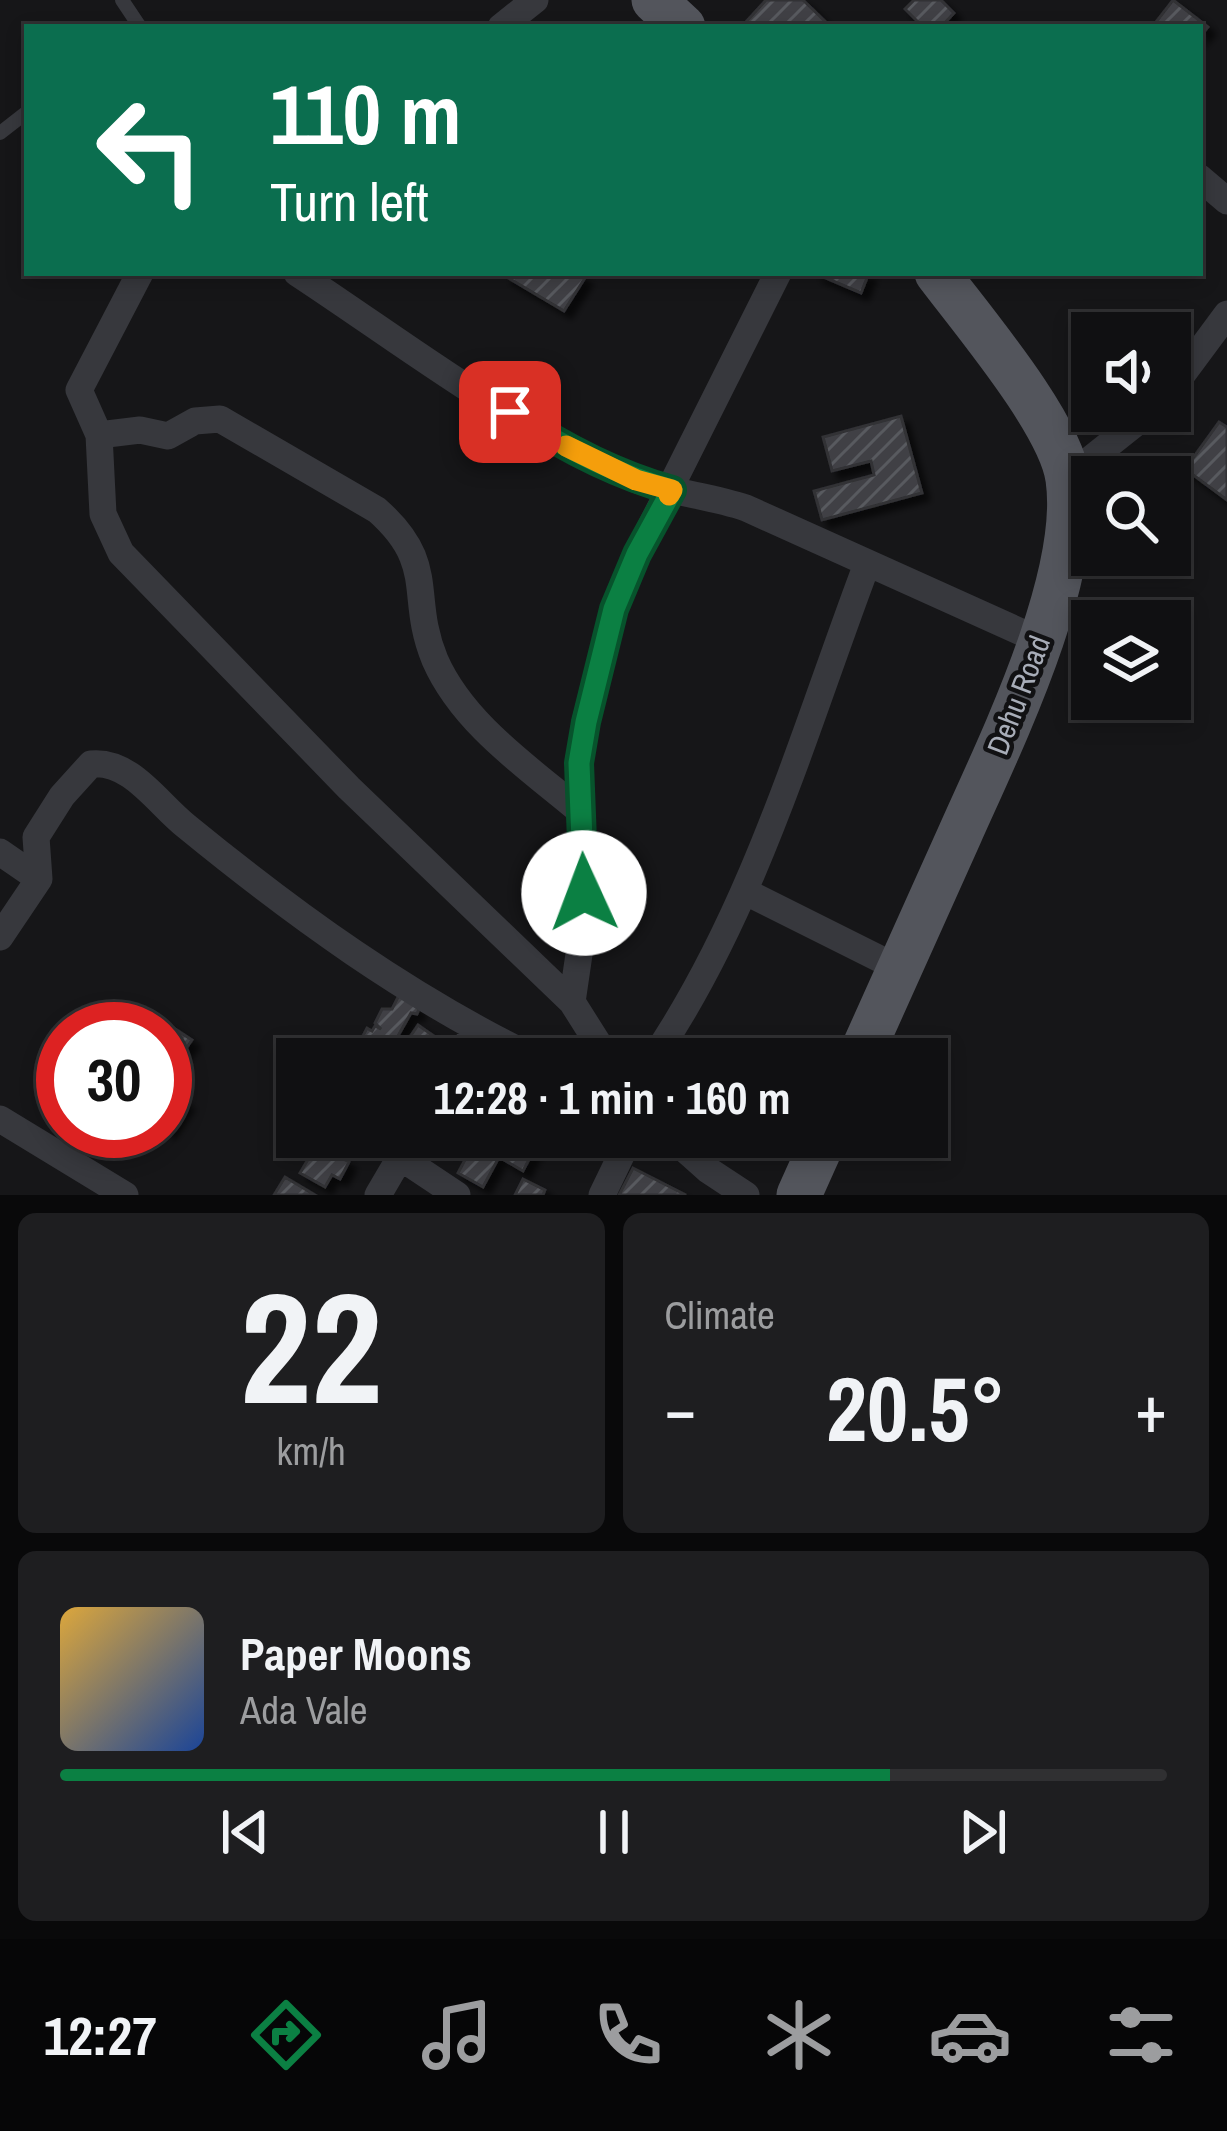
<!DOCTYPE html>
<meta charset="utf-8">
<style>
body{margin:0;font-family:"Archivo Narrow",sans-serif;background:#1e1e20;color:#f1f3f6;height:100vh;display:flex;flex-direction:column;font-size:45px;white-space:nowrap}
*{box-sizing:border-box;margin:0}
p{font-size:39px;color:#9c9d9f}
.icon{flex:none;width:66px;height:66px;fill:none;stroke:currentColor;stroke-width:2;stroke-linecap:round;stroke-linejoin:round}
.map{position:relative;height:1195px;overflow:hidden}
.drawer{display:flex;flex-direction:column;gap:18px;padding:18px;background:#09090a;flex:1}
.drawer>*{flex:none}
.guide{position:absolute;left:24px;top:24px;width:1179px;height:252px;border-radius:0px;box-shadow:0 6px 18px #0003,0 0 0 3px #303032;background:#0b6e4f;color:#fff;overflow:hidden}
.tools{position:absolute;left:1071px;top:312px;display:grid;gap:24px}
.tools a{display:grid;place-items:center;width:120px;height:120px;border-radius:0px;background:#101012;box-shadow:0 6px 18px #0003,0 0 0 3px #303032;font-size:60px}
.speed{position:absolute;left:36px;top:1002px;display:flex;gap:24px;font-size:60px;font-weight:700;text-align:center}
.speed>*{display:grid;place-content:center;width:156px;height:156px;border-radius:50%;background:#101012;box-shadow:0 6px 18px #0003,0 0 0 3px #303032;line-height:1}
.speed .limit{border:18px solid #d22;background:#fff;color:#111}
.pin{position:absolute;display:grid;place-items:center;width:102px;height:102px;color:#fff;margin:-51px;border-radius:24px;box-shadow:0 6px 18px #0006}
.me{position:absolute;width:132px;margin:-66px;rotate:358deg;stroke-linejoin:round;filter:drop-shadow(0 0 9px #0008)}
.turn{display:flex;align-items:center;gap:42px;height:252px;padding:0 48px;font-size:54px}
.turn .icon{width:156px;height:156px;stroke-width:2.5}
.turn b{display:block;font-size:84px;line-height:102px}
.big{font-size:90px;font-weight:700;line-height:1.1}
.drawer .widget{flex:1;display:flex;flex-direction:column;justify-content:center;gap:18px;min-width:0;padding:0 42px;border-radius:18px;background:#1e1e20}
.drawer .dial{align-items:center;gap:0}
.dial b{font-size:156px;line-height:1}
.song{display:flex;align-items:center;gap:36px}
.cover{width:144px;height:144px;border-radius:18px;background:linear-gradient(135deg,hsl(40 70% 55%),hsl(220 70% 35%))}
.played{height:12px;border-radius:6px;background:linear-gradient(90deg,#0b8043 75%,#303032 75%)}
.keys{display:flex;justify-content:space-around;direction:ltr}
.heat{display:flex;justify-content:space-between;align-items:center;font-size:66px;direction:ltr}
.drawer .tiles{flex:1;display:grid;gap:18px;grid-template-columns:1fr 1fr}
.widget:last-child{grid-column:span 2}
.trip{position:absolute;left:276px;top:1038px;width:672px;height:120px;border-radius:0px;background:#101012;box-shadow:0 6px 18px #0003,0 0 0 3px #303032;font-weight:700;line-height:120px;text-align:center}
.menu{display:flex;height:192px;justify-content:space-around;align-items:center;background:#060607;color:#9c9d9f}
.menu .icon{width:84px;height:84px}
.menu .selected{color:#0b8043}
.menu b{font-size:54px;color:#f1f3f6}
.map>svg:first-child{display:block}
.building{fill:url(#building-hatch);stroke:#303034;stroke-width:3;filter:url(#shadow)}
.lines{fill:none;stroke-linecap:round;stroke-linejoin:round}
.service{stroke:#37383d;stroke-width:14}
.minor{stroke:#37383d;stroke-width:27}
.primary{stroke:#53555c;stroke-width:45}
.route-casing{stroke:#07532c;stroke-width:30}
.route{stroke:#0b8043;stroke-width:21}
.slow{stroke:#f59e0b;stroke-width:21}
.labels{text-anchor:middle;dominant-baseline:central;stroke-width:9;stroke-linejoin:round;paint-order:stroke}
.street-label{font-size:30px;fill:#a8adb8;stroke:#111113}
</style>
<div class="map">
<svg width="1227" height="1195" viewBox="0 0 1227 1195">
<defs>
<pattern id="building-hatch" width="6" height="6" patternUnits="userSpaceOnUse" patternTransform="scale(3)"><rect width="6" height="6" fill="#404145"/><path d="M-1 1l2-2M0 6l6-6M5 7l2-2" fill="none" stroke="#595a5e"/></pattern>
<filter id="shadow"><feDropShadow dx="7" dy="7" stdDeviation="3" flood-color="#0009"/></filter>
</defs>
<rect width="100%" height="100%" fill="#161618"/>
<path class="building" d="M766,0H803L831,27H747L744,24Z
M914,0H941L954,13L941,27H923L905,9Z
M1173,0L1208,27L1200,37V27H1152Z
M506,273H577L585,278L564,311L505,276Z
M814,273H869L861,293Z
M901,416L922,493L822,520L814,491L874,475L871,461L832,471L823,437Z
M1219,422L1227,427V500L1185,469Z
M400,993L419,1009L417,1014L411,1013L385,1059H378L357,1047L367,1028L372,1031L375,1026L381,1029L375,1023L382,1009H392Z
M140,1006L192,1040L171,1070L165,1066V1029H125Z
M418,1025L441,1041L429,1059H395Z
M483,1045L503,1057L502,1059H474Z
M165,1088L187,1103L168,1131L165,1129Z
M429,1137H457L450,1149Z
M477,1137H510L483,1187L458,1173Z
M516,1137H541L523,1171L504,1160Z
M317,1144L349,1162L340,1179L332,1175L325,1187L300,1173Z
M633,1168L686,1195H619Z
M285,1177L315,1195H274Z
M523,1179L545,1190L543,1195H515Z"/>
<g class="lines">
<path class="service" d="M122,0L140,27
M0,133L27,112"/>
<path class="minor" d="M501,27L535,0
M1200,178L1227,201
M140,273L79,390L99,435L103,514L121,553L349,788L572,1002L608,1059
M297,273C405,344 511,427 630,477C667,493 708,495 746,508L1041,641
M1170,391L1227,314
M99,435L140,430L168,436L195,421L220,419L377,510C439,565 408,595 435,660C463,724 529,768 581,812
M1068,477L1151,411
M0,852L39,879
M744,891L900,969
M0,937L39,879L36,837L62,796L91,764C131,760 157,803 186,826C296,916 408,997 536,1059
M572,1002L583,927L579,763L585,722L614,609L637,554L778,273
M458,1059L475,1030
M653,1059C754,910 804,731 867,564
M0,1119L125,1195
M671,1137L708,1170L746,1195
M400,1157L457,1195
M378,1195L412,1137
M602,1195L630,1137"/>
<path class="primary" d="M654,0L683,27
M859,1059C893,984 926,909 960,834C1000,744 1082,578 1068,479C1060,423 973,321 937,273
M799,1195L825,1137"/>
</g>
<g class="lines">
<defs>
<path id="route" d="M510,412C561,446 613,474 672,490L637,554L614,609L586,722L579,763L584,893"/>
</defs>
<use href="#route" class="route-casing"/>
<use href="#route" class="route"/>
<path class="slow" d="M566,446L636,480L672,490L669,495"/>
</g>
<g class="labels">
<g class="street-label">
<text transform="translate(1018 695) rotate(-69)">Dehu Road</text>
</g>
</g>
</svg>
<div class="tools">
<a><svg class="icon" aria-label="sound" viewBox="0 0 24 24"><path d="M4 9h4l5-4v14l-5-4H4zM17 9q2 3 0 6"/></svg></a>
<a><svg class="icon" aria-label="search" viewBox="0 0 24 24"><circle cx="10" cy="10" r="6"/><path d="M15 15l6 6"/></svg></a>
<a><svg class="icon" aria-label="layers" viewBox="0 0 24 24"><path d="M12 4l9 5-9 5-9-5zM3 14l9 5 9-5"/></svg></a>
</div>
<div class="speed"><div class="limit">30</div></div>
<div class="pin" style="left:510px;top:412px;background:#d93025"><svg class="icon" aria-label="arrive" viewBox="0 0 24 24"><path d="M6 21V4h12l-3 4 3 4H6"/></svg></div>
<svg class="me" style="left:584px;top:893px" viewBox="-20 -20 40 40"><circle r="19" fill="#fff"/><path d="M0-13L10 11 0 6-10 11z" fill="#0b8043"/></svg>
<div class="trip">12:28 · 1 min · 160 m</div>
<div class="guide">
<div class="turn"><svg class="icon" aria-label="left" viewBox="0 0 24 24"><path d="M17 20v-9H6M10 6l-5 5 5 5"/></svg><div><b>110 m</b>Turn left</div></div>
</div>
</div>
<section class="drawer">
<div class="tiles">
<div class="widget dial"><b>22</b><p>km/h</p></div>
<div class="widget"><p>Climate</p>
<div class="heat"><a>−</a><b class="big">20.5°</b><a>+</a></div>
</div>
<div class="widget">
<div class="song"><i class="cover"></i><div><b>Paper Moons</b><p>Ada Vale</p></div></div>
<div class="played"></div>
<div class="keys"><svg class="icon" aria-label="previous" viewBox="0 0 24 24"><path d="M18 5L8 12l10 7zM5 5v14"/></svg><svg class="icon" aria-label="pause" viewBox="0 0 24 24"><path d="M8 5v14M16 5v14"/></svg><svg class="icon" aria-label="next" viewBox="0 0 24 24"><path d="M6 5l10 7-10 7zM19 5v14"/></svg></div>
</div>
</div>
</section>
<nav class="menu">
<b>12:27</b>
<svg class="icon selected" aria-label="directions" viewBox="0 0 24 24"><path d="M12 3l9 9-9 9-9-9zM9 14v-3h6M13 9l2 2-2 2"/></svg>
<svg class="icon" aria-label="music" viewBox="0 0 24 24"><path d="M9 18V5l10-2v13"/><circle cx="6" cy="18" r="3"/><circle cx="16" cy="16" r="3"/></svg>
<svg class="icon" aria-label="phone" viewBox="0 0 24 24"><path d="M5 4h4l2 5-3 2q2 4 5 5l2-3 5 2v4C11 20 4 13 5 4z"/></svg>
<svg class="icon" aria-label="climate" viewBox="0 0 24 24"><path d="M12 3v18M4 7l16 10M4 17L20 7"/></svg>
<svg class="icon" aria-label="car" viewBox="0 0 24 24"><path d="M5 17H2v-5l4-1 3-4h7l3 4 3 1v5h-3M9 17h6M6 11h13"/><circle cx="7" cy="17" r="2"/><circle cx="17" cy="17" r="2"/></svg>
<svg class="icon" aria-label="filters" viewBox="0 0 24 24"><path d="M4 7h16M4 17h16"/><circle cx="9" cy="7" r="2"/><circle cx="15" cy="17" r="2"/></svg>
</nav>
